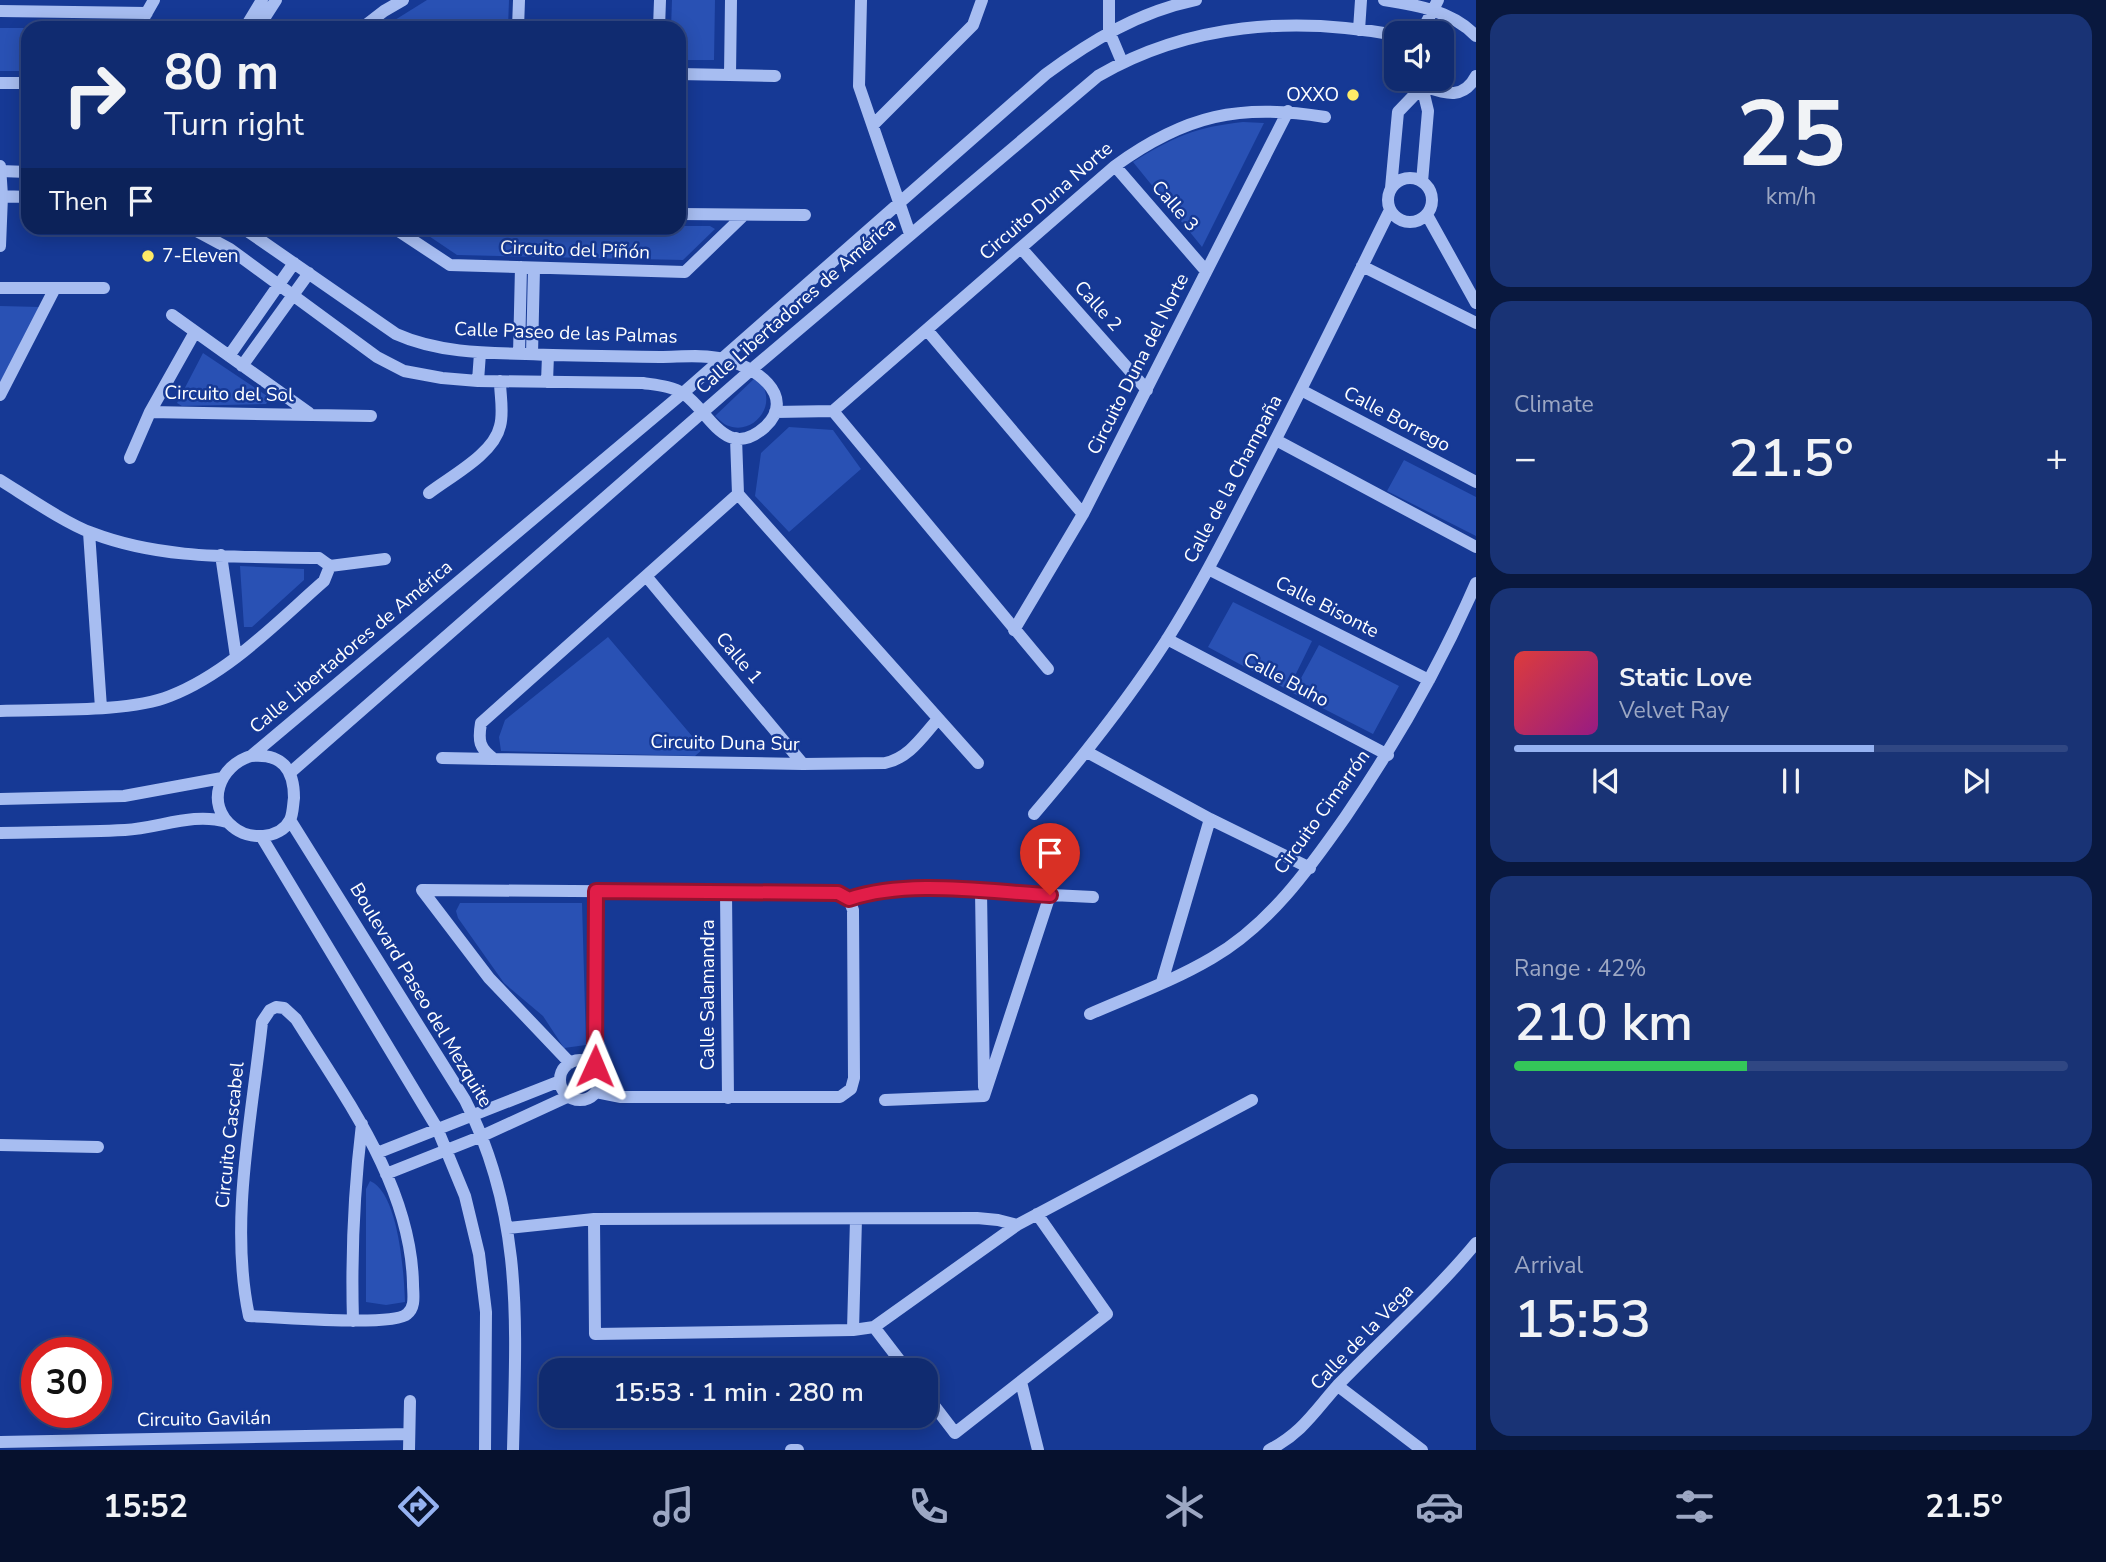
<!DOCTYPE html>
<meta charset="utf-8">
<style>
body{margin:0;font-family:"Nunito Sans",sans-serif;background:#193375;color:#f1f3f6;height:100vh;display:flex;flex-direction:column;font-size:26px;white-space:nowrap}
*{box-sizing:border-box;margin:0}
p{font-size:23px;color:#9ca7c3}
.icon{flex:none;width:38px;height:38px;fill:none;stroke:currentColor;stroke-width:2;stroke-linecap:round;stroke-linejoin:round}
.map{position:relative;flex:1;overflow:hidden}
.drawer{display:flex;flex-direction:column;gap:14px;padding:14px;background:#09183e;width:630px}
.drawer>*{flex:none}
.banner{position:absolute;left:21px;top:21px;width:665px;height:214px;border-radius:21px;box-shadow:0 4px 18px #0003,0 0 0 2px #304783;background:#102b70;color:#f1f3f6;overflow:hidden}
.tools{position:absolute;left:1384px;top:21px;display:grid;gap:14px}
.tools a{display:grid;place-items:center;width:70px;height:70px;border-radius:14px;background:#102b70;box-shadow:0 4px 18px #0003,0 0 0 2px #304783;font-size:35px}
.speed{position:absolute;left:21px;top:1337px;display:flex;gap:14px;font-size:35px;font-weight:700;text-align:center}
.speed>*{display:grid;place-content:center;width:91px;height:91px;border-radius:50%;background:#102b70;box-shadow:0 4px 18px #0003,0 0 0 2px #304783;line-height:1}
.speed .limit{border:10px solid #d22;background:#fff;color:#111}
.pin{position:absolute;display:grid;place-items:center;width:60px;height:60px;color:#fff;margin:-72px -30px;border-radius:50% 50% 50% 0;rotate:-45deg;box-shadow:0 0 7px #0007}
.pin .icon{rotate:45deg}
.me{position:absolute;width:77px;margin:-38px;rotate:1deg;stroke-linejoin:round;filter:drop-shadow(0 0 5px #0008)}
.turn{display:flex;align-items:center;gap:24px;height:147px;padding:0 28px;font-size:32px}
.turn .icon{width:91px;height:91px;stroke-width:2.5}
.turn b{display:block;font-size:49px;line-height:60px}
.then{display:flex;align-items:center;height:66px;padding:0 28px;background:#0003;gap:14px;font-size:26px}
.big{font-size:52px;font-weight:600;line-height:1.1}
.drawer .widget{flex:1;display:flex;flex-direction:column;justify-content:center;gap:10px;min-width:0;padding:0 24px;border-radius:21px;background:#193375}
.drawer .dial{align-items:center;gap:0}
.dial b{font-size:91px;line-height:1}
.song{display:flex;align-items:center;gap:21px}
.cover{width:84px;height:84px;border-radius:10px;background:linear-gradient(135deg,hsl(0 70% 55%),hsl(310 70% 35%))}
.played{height:7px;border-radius:4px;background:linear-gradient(90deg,#95b2f1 65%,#304783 65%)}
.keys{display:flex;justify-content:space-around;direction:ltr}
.heat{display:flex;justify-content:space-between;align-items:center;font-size:38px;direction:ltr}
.charge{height:10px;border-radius:5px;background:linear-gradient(90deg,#34c759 42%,#304783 0)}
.trip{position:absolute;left:539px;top:1358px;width:399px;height:70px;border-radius:21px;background:#102b70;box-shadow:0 4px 18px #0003,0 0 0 2px #304783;font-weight:600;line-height:70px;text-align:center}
.tab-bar{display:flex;height:112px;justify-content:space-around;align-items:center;background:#06112d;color:#9ca7c3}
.tab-bar .icon{width:49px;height:49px}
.tab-bar .on{color:#95b2f1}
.tab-bar b{font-size:32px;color:#f1f3f6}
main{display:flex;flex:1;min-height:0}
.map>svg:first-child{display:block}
.green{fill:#2951b4}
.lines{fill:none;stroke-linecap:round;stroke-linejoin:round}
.minor{stroke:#a7bdf1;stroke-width:12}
.route-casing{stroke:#92132f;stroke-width:18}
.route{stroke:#e11d48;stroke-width:12}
.poi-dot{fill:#ffeb67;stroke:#163995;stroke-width:2.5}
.labels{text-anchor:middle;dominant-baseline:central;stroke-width:5;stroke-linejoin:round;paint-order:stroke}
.poi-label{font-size:19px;fill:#fff;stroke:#163995;text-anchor:end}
.street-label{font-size:19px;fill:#fff;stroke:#163995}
</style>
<main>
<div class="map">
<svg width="1476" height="1450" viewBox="0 0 1476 1450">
<rect width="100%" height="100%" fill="#163995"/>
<path class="green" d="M427,0H509L508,28H382Z
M672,0H715L714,60H679V28H671Z
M0,28H28V71H0Z
M1243,122L1264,123L1202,247L1133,162C1173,137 1196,127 1243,122Z
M679,226H710L715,229L683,260L457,255L417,228H679Z
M0,306L40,307L0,388Z
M203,353L270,398L266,404L182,406L177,403Z
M756,377C759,381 764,386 765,391C772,412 750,434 729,426C724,425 719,419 715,416Z
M789,427L833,430L861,469L789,532L755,496L761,453Z
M1404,460L1476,497V536L1387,491Z
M240,566L304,569V580L252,627H244Z
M1233,602L1312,641L1288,690L1208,647Z
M608,637L703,749L695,756L501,751L499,737L505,720Z
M1319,645L1399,686L1373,734L1293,693Z
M460,903H582L586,1045L564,1048L543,1016L504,983L458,918L456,911Z
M370,1181C399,1193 404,1274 405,1302L386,1305L366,1302V1189Z"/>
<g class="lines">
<path class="minor" d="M861,0L859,86L910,234
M1109,0V31L1122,62
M1384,0C1417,5 1452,11 1476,36
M0,11L147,13
M138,28L154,0
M245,28L262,0
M258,28L276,0
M362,28L384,11L403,0
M518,28L519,0
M659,28L660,0
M1359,30L1361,0
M1421,33L1438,0
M679,74L730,75L731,0
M730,75L775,76
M1421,82L1428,111L1422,182
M0,83H28
M1423,86C1444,93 1463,101 1476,76
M873,125L973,25L982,0
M0,166L2,196L0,246
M1115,166L1206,271
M0,171L28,172
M1388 200a22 22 0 1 1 44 0a22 22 0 1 1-44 0Z
M1391,188L1398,112L1423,86
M0,196L28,197
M679,214L805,215
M1427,215L1476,303
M191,228L230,249L377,357L404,371L442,378L478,381L643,383C656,385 672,386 684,394C709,411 726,462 765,427C799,395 752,365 723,359C704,354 680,357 660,357C615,356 571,356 526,354C482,353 436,352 396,334L243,228
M394,228L450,265L685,272L744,215
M1021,248L1147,390
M1362,266L1476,323
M0,288H104
M172,315L309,413
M927,330L1083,514
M519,354L521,267
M532,354L534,268
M229,356L294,263
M242,366L309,273
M478,381L480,353
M547,382L548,355
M1301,390L1476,482
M0,395L54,290
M833,411L1048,669
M150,412L371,416
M775,412L833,411L1115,166C1185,115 1240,103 1325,117
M736,438L738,494L978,763
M1276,440L1476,547
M130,458L150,412L195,332
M0,480C26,496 65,523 92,533C165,561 243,556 319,558L330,566
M429,493C451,476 494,454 500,426C504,412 500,395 500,381
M738,494L481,723C478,741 479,748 494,759L803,764L885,763C909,758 922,737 938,719
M89,532L101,708
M221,555L236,657
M330,566L385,559
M1208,569L1429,680
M646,576L803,764
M1014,630L1083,514L1288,111
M1167,639L1388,755
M0,711C47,709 128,713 170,696C229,673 277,622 324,581L330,566
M1087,752L1210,819L1310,868
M251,756L683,393L1046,74C1092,40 1139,12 1196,0
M251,756C282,753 294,769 294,798C293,804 293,814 290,820C280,840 248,840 233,827C204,804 220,765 251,756Z
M442,758L493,759
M291,772L752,369L1098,76C1189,23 1294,16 1396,35
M0,799L124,796L222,778
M1034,814C1082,758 1126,703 1166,641C1196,594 1222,543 1248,493C1297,400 1343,305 1390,210
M290,820L465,1100C524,1216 516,1324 513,1450
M0,833C42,832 84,832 125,830C160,828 193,812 227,822
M261,836L437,1128L465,1196L479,1254L486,1312L485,1450
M981,891L984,1087
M726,892L728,1098
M849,899L871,891L913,888L1093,897
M1162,982L1210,819
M276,1007L284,1008L296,1019C346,1099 411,1186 413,1284C413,1294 416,1307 407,1314C393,1327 274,1317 249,1316C229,1222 252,1117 262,1022L270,1010Z
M1090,1014C1131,996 1173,981 1212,958C1269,925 1309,869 1346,816C1397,741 1440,666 1476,583
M560 1080a20 20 0 1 1 40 0a20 20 0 1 1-40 0Z
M570,1063L489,978L422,890L838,893L849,899L853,910L854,1078L851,1089L840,1097H621L596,1092
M595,1067L596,891
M885,1100L984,1096L1050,895
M0,1145L98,1147
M377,1153L560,1081
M386,1174L482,1136L569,1096
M594,1219L595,1334L853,1330L874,1327L1017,1225L1252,1100
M508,1228L594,1219L977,1218L998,1220L1017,1225
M353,1321C351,1254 354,1190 362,1124
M874,1327L907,1370
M853,1330L856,1219
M1021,1382L1038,1450
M1338,1386L1422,1450
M926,1395L955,1433L1107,1314L1037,1214
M0,1442L409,1434
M409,1450L410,1401
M791,1450H798
M1269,1450C1302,1433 1314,1412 1338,1385C1384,1337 1434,1294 1476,1243"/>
</g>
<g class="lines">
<defs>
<path id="route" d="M595,1066L596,891L838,893L849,899C909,879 987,892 1050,895"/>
</defs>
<use href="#route" class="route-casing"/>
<use href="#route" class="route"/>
</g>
<g class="poi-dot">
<circle cx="1353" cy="95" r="7"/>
<circle cx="148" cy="256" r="7"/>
</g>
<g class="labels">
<g class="poi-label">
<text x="1339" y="95">OXXO</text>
<text x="162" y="256" text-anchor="start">7-Eleven</text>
</g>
<g class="street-label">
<text transform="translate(1046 201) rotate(-41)">Circuito Duna Norte</text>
<text transform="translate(1175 206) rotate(49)">Calle 3</text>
<text transform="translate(575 250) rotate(2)">Circuito del Piñón</text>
<text transform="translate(796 306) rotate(-41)">Calle Libertadores de América</text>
<text transform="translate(1098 306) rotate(48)">Calle 2</text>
<text transform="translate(566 333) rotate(2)">Calle Paseo de las Palmas</text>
<text transform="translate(1138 364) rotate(-63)">Circuito Duna del Norte</text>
<text transform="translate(229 394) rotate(1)">Circuito del Sol</text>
<text transform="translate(1397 419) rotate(28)">Calle Borrego</text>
<text transform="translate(1233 479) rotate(-62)">Calle de la Champaña</text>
<text transform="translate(1327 607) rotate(27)">Calle Bisonte</text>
<text transform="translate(351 647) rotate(-40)">Calle Libertadores de América</text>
<text transform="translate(739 658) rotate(50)">Calle 1</text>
<text transform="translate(1286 680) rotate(28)">Calle Buho</text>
<text transform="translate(725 743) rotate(1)">Circuito Duna Sur</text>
<text transform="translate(1322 812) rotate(-54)">Circuito Cimarrón</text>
<text transform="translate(421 995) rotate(59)">Boulevard Paseo del Mezquite</text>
<text transform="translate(708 995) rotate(-90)">Calle Salamandra</text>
<text transform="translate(230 1135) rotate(-84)">Circuito Cascabel</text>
<text transform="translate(1362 1337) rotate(-46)">Calle de la Vega</text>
<text transform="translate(204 1419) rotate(-1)">Circuito Gavilán</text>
</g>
</g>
</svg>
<div class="tools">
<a><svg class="icon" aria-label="sound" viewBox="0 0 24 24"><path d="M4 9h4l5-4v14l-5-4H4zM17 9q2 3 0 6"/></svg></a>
</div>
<div class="speed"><div class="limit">30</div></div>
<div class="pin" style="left:1050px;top:895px;background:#d93025"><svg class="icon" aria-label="arrive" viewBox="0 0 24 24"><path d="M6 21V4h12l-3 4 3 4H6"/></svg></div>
<svg class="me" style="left:595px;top:1066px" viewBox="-20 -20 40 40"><path d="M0-17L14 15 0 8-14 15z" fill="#e11d48" stroke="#fff" stroke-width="4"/></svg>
<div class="trip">15:53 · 1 min · 280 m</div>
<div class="banner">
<div class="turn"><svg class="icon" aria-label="right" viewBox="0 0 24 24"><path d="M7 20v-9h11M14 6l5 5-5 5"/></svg><div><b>80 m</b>Turn right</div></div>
<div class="then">Then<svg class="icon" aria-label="arrive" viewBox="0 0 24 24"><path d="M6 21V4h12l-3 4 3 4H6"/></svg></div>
</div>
</div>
<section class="drawer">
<div class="widget dial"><b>25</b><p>km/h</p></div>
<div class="widget"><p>Climate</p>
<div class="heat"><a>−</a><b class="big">21.5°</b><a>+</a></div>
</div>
<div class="widget">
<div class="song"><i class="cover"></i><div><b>Static Love</b><p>Velvet Ray</p></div></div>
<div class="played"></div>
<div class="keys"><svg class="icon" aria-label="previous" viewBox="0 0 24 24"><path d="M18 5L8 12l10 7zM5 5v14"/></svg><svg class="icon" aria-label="pause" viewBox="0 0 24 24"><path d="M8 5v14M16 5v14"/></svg><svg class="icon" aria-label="next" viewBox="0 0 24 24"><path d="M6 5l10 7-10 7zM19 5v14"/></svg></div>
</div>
<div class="widget"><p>Range · 42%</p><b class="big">210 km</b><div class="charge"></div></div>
<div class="widget"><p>Arrival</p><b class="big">15:53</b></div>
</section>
</main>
<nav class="tab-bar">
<b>15:52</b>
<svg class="icon on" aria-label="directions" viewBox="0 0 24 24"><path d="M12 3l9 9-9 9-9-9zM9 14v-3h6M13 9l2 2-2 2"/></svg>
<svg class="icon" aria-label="music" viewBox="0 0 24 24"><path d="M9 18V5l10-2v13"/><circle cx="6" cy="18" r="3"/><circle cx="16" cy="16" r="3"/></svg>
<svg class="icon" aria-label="phone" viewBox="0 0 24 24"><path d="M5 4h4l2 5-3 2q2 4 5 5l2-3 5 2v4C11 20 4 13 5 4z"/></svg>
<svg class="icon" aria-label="climate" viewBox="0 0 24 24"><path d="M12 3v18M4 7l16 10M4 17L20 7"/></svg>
<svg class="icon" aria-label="car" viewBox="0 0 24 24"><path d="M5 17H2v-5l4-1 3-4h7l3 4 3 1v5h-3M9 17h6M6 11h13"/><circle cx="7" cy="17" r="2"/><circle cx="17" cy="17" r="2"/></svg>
<svg class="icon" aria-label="filters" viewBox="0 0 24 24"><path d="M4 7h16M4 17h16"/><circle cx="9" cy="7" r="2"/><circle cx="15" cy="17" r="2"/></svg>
<b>21.5°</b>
</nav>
